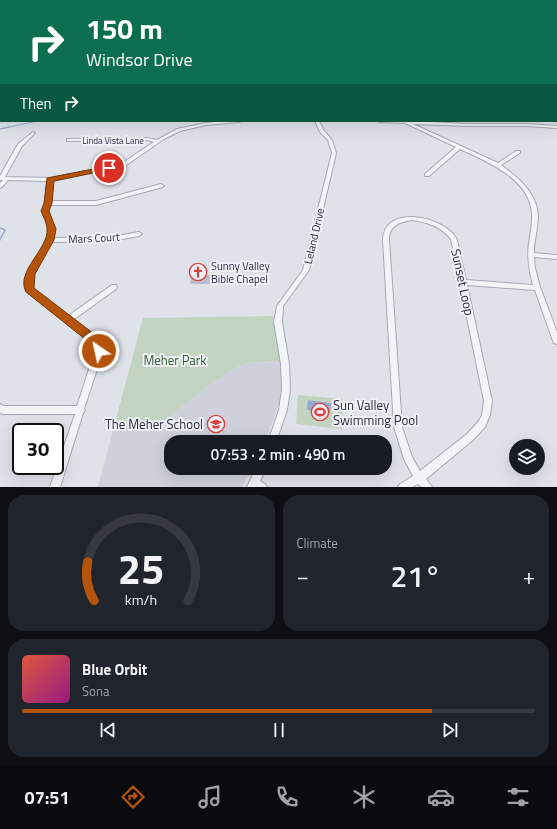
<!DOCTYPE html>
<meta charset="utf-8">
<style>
body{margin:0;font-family:"Titillium Web",sans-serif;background:#20242c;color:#f1f3f6;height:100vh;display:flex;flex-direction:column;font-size:15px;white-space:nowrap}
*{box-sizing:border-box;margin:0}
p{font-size:13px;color:#9ea1a6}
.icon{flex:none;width:22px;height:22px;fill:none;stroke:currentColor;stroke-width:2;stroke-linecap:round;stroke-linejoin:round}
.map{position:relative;height:487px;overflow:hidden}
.details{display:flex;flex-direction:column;gap:8px;padding:8px;background:#0d0f14;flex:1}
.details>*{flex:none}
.top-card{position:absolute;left:0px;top:0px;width:557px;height:122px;box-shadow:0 4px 16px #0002;background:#0b6e4f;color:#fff;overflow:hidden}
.buttons{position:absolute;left:509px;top:439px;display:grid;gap:8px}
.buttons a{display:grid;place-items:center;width:36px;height:36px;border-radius:50%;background:#171b24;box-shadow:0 4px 16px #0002;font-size:20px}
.speed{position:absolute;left:12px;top:423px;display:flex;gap:8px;font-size:20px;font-weight:700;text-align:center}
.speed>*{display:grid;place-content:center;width:52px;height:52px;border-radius:50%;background:#171b24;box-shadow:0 4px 16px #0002;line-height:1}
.speed .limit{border:2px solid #111;border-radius:6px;background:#fff;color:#111}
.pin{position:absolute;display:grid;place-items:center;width:34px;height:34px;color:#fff;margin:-17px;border:2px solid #fff;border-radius:50%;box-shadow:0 1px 4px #0007}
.me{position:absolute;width:44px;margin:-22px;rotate:326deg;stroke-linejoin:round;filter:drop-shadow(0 0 3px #0008)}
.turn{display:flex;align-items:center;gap:14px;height:84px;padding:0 20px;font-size:18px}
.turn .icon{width:52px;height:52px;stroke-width:2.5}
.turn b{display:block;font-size:28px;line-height:34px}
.then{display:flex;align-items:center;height:38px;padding:0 20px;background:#0003;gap:8px;font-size:15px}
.big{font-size:30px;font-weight:600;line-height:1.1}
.details .card{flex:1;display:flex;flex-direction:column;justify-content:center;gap:6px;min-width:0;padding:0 14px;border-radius:16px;background:#20242c}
.details .dial{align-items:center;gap:0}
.dial svg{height:104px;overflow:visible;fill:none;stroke:#363941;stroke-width:7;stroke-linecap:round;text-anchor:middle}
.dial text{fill:#f1f3f6;stroke:none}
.song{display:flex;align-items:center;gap:12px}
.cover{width:48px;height:48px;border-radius:6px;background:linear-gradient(135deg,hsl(10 70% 55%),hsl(310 70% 35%))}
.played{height:4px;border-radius:2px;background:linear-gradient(90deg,#b45309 80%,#363941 80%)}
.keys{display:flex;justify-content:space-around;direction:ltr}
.heat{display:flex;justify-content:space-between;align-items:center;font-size:22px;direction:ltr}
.details .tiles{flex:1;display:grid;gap:8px;grid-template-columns:1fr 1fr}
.card:last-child{grid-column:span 2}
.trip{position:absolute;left:164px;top:435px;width:228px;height:40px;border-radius:16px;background:#171b24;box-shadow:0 4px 16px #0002;font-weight:600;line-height:40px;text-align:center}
.tabs{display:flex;height:64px;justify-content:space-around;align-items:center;background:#090b0e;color:#9ea1a6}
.tabs .icon{width:28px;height:28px}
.tabs .on{color:#b45309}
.tabs b{font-size:18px;color:#f1f3f6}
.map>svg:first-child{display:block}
.built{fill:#ced1dc}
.green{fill:#c2d4c1}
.water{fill:#99a9cc}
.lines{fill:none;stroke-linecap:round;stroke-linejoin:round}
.stream-far1{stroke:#99a9cc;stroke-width:1}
.stream{stroke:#99a9cc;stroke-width:1.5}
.building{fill:#babdca}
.minor-casing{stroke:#a5a8b4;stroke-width:2}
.highway-casing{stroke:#878ca1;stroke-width:1}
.minor{fill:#f3f4f8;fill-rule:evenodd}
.highway{fill:#fff;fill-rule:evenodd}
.route{fill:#b45309;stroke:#753606}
.labels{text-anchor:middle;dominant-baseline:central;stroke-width:4;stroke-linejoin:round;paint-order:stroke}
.far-street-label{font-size:9px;fill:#282d42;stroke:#f0f1f7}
.street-label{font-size:11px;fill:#282d42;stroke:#f0f1f7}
.poi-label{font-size:11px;fill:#282d42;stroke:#f0f1f7;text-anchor:start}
.near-street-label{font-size:13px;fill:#282d42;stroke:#f0f1f7}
.near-park-label{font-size:13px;fill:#355e34;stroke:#f0f1f7}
.near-poi-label{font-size:13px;fill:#282d42;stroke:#f0f1f7;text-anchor:start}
</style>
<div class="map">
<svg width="557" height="487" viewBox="0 0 557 487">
<rect width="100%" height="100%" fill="#e0e2ea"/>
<path class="built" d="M280,361L283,394L265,442H171V468H253L242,487H98L113,430L158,426L208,386L239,366L250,362Z"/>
<path class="green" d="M273,316L280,361L250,362L239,366L208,386L158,426L113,430L143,318Z
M298,395L343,399L342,429L296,424Z"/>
<path class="water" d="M308,400L331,403L330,414L327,412L307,410Z"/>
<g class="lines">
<path class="stream-far1" d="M51,0H56
M73,0L79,1
M5,128L37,121"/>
<path class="stream" d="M0,129L9,127
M0,228L5,230L0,240"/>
</g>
<path class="building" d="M193,265H206L204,275H214L213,284H190Z"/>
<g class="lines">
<defs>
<path id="minor" d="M91,0H99L97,1Z
M168,0H182L179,1Z
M198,0H200V1H198Z
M258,0H282L283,1H257Z
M326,0H351L345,1H325Z
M556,2H557V4H556Z
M0,15H1V17H0Z
M0,25H1V27H0Z
M0,41H1V43H0Z
M556,45H557V48H556Z
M0,54H1V56H0Z
M556,56H557V58H556Z
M0,66H1V68H0Z
M556,73H557V75H556Z
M0,84H1V87H0Z
M556,108H557V110H556Z
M225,121H241L239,122L206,125L180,131L164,139L125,166L52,181L51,201H96L161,184L164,186L163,187L96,205H50L48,211L55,229L53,238L112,237L139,232L142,234L139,236L112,241L52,242L33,273L32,288L68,316L112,285H116L117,287L116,289L73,320L97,338L103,351L84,409L85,410L83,413L60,487H50L75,414H3L0,413V404L4,406H77L95,351L91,342L26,289L27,273L47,240L49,229L42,211L45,203L47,181L8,180L2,187L0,188V183L3,180H0V176L18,144L33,132L35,133L22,146L5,177L50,178L121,164L154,142L147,140L69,141H67V139L147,138L157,140L177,129L206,123Z
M315,121H319L324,131L332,140L336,153L309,270L283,306L282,322L289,364L290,390L287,410L276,442H268L279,410L282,390L281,364L274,322L277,306L303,270L332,153L328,140L320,132Z
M378,121H409L468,124H526L557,126V128L526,126H468L413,124L498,163L516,151H520V153L501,165C519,178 539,195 538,219C537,231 534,242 534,253L557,255V259L534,257L535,268L540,287L557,332V344L554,343L553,341L535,290L467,285L492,401L490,415L485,427L473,440L426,479L430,484L432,487H421L418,484L412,487H398L400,484L413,476L404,459L394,427L383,240C384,204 443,216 456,238C458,241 458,246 459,250C461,260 464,270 466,280L533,285C529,271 527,258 529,243C530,235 532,227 532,219C534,180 488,162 460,149L429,176H425V174L456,147L405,123L380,122ZM412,220C428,222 441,227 451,239L484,401L482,415L479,421L467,434L420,471L412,457L402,427L389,240C389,226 399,222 412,220Z
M256,468H266L260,481L265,484L267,487H247Z"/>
<path id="highway" d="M0,96H1V100H0Z
M0,111H1V115H0Z
M556,111H557V115H556Z
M0,119L1,121H4L3,122L0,123Z
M556,119L557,123L554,122L553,121H556Z"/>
</defs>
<use href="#minor" class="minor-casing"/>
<use href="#highway" class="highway-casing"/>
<use href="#minor" class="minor"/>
<use href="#highway" class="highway"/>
</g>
<path class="route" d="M109,166L113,168L112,169L54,181L52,203L49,211L56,229L54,240L35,274L34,288L98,337L104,351L103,354L99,355L95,354L90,343L26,292C15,271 49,249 47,229C47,223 43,216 41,211L44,203L47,178Z"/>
<defs>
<symbol id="church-ring" viewBox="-11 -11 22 22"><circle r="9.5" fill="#f0f1f7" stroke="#d5423f" stroke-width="1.5"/><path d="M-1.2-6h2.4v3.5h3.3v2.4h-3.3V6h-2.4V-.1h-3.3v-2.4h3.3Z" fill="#d5423f"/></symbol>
<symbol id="stadium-ring" viewBox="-11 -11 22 22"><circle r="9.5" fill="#f0f1f7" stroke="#d5423f" stroke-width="1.5"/><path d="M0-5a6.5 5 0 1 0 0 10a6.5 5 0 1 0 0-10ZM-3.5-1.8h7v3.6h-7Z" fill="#d5423f"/></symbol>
<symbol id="school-ring" viewBox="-11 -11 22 22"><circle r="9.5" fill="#f0f1f7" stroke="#d5423f" stroke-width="1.5"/><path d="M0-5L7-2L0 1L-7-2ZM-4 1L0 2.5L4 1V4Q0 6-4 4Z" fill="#d5423f"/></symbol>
</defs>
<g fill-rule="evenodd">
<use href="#church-ring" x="188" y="262" width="20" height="20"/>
<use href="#stadium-ring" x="310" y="402" width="20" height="20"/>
<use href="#school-ring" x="206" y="414" width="20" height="20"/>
</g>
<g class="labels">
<g class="far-street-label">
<text x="113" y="140">Linda Vista Lane</text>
</g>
<g class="street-label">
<text transform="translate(314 236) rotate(-77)">Leland Drive</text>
<text transform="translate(94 238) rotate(-3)">Mars Court</text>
</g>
<g class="poi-label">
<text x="211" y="266">Sunny Valley<tspan x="211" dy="13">Bible Chapel</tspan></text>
</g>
<g class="near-street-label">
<text transform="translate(463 282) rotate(78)">Sunset Loop</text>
</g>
<g class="near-park-label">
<text x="175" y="360">Meher Park</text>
</g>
<g class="near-poi-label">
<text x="333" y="405">Sun Valley<tspan x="333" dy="15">Swimming Pool</tspan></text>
<text x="203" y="424" text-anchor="end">The Meher School</text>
</g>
</g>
</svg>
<div class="buttons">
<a><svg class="icon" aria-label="layers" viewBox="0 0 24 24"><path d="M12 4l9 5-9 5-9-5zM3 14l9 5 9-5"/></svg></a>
</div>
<div class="speed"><div class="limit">30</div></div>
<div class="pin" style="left:109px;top:168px;background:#d93025"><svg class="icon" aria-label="arrive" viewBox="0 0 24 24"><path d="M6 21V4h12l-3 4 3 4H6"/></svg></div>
<svg class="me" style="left:99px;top:351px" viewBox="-20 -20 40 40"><circle r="17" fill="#b45309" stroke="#fff" stroke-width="3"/><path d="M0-11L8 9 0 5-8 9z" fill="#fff"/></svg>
<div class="trip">07:53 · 2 min · 490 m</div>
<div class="top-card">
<div class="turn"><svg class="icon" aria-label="right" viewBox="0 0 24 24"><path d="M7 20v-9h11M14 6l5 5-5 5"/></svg><div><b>150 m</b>Windsor Drive</div></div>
<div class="then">Then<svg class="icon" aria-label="right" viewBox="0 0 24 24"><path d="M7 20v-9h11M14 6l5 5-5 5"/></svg></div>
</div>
</div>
<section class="details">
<div class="tiles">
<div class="card dial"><svg viewBox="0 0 100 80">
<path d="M14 69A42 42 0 1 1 86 69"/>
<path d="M14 69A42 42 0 0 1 9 39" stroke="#b45309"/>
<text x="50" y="56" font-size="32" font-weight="700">25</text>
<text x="50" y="72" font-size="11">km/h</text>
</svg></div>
<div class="card"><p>Climate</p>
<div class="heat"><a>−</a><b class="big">21°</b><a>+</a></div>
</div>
<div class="card">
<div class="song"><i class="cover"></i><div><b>Blue Orbit</b><p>Sona</p></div></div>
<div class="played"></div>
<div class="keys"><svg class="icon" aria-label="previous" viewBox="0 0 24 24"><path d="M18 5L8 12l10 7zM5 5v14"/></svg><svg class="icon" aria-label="pause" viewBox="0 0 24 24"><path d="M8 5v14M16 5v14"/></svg><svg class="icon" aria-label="next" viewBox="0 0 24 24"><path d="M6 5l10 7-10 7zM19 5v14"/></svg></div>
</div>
</div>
</section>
<nav class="tabs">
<b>07:51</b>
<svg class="icon on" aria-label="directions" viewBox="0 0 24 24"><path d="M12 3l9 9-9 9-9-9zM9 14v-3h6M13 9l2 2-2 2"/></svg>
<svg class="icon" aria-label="music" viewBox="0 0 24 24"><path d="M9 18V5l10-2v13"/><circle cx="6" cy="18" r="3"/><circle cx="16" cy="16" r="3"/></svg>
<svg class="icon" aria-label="phone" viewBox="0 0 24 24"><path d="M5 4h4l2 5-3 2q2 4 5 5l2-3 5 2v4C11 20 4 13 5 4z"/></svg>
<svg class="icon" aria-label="climate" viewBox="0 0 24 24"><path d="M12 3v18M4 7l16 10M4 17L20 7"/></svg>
<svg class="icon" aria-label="car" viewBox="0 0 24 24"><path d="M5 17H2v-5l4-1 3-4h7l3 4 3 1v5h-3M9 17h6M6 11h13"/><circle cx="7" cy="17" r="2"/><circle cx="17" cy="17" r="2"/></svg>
<svg class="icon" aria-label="filters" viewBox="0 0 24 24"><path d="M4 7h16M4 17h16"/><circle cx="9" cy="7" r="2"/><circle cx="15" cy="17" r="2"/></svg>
</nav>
